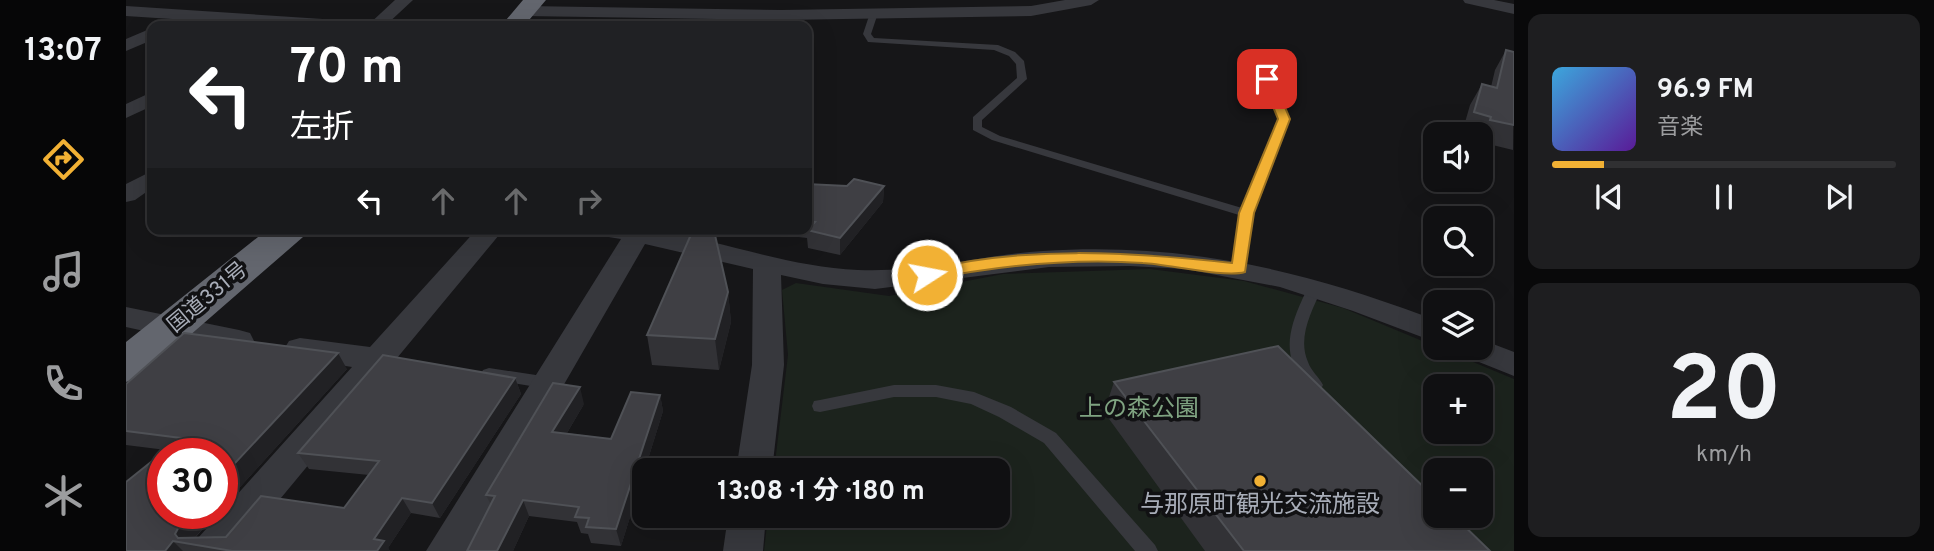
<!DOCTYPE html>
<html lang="ja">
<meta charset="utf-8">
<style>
body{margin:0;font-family:Overpass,"Noto Sans JP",sans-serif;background:#1e1e20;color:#f1f3f6;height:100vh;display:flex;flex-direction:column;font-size:26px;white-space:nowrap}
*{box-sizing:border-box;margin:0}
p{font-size:23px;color:#9c9d9f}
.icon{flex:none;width:38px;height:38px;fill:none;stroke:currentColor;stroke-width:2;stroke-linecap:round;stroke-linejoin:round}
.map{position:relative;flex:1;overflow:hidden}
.details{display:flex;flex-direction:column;gap:14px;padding:14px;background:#09090a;width:420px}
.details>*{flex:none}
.guide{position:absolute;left:21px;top:21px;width:665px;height:214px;border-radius:14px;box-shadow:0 7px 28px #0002,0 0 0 2px #303032;background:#202124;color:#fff;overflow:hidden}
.fabs{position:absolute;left:1297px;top:122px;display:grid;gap:14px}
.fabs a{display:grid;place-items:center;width:70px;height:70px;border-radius:14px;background:#101012;box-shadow:0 7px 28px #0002,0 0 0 2px #303032;font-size:35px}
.speed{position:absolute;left:21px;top:438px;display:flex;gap:14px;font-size:35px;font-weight:700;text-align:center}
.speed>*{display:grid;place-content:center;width:91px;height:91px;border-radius:50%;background:#101012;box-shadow:0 7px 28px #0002,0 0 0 2px #303032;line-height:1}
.speed .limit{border:10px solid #d22;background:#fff;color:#111}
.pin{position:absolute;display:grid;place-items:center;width:60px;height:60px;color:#fff;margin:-30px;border-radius:14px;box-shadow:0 4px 10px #0006}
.me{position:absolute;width:77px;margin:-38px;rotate:79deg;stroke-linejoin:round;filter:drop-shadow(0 0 5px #0008)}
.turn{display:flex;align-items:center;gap:24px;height:147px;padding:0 28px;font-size:32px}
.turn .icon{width:91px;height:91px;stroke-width:2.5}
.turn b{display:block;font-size:49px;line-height:60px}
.lanes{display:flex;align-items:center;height:66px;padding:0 28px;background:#0003;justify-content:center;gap:35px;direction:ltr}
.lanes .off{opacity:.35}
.details .card{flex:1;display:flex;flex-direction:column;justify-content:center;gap:10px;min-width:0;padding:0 24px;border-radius:14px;background:#1e1e20}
.details .dial{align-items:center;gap:0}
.dial b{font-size:91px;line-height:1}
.song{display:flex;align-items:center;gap:21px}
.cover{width:84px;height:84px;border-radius:10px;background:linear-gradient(135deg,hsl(200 70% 55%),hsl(270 70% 35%))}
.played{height:7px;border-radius:4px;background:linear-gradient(90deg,#f2b134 15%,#303032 15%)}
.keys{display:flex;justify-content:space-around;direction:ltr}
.trip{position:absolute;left:506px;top:458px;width:378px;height:70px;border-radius:14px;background:#101012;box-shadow:0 7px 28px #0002,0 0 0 2px #303032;font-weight:700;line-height:70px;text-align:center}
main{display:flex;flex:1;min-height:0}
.dock{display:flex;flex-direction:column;width:126px;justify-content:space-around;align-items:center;background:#060607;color:#9c9d9f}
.dock .icon{width:49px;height:49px}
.dock .selected{color:#f2b134}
.dock b{font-size:32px;color:#f1f3f6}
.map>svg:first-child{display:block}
.green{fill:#1c231d;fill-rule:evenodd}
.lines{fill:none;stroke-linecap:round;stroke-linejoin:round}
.lane{fill:#37383d;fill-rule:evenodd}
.street{fill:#37383d;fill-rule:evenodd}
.highway{fill:#63666e;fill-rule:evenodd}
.wall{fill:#323236}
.shaded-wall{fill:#212124}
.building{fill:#3f3f44;stroke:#4f5156;stroke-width:2}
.route{fill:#f2b134;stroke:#9d7322;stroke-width:2}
.poi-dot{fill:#f2b134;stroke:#111113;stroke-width:2.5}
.labels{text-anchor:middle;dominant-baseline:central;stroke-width:7;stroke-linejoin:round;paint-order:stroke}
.street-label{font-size:21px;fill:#a8adb8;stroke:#111113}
.near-park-label{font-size:24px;fill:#7fa381;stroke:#111113}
.near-poi-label{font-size:24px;fill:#a8adb8;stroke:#111113}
</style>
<main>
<nav class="dock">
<b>13:07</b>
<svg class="icon selected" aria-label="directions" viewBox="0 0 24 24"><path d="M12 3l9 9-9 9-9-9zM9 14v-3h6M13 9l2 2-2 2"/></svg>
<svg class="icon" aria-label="music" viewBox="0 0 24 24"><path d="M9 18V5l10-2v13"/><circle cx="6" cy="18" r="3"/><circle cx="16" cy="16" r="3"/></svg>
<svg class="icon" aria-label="phone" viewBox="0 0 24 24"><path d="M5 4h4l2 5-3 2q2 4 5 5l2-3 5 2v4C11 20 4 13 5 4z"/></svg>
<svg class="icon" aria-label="climate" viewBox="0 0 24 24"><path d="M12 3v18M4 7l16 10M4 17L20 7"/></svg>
</nav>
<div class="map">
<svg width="1388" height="551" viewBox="0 0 1388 551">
<rect width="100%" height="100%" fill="#161618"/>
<path class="green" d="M1024,269L1118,281L1217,308L1388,379V551H638L642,516H872V471H648L662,355L656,290L670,283L763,296L877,274ZM1309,387H1354V432H1309ZM1309,471H1354V516H1309Z"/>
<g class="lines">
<path class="lane" d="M748,11L752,13L745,34L748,38L872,45L889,52L898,61L901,79L856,120V127L874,136L1116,208L1153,119L1137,80L1120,64L1128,62L1146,79L1163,119L1126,213L1118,272H1108L1106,269L1113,215L866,140L847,130V117L891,78L890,64L883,56L868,50L742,42L737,34L744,13Z
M1189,283L1196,288C1186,311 1171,337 1182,362C1185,371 1193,377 1197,385L1195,389C1185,392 1183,389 1177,382C1156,354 1163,329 1176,300C1180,292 1181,286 1189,283Z
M363,368L423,377L429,379L431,383L429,387L423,389L357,378L355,374L357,370Z
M768,385H810L848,392L885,407L930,433L1029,545L1032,551H1009L918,443L873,417L845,404L810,397H768L694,412L688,411L686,406L688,401L694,400Z"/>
<path class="street" d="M269,0H287L259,26H241Z
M939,0H973L965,5L905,16L655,20L400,16L392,11L400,6L655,10L905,6Z
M1337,0H1368L1388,4V14L1339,3Z
M0,6L227,21L235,26H155L0,16Z
M26,28V40L0,51V39Z
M26,92V106L0,118V104Z
M26,171V188L9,200L0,202V184Z
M351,229H378L111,551H66L72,538L226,367L163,357L158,349L163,341L174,338L244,347Z
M466,229C487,229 510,227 529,230C597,241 663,267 732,270C794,273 856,255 917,251C1052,242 1170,268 1296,315L1309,320V342L1227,311L1154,287L1059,269L1004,266L923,267L749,289L697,284L655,275L658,365L646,471H610L626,365L627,269L519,244L342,551H300L495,239L470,235Z
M0,307L113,330L124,333L128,341L124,349L113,352L0,327Z
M1354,339L1388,352V376L1338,356L1334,348H1354Z
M602,516H640L637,551H597Z"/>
<path class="highway" d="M397,0H420L398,26H375Z
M142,229H182L177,237L16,377L0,382V342Z"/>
</g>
<path class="wall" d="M1380,50L1388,52L1387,150L1354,142V135H1341L1336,133L1344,105L1356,84L1365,87L1369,70Z
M681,184L721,186H758L757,202L714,255L682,248L681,238L633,232V229H681Z
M602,292L605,322L593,370L526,365L521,335Z
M221,369L96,507V453L37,513H91L69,538L100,537L218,508L243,475L183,469L172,453L389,378L395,394L314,518L285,513L262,548L264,551H0L40,450L0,445V384Z
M988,382L1364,551H1079L978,412Z
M534,395L537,411L495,546L465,543L462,534L455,533L451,522L403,516L387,551H341L365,505L360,495L458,404L441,433L485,439Z"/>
<path class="shaded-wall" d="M758,186L757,202L714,255V238Z
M602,292L605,322L593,370L589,339Z
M212,353L221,369L96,507V477Z
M389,378L395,394L314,518L306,503Z
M454,387L458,404L432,448L426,432Z
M534,395L537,411L495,546L490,529Z
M276,498L285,513L262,548L264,551H251L248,539Z
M397,500L403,516L387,551H371Z
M63,513H91L70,536L66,544L56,543L49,534L56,521Z
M47,541L57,551H39Z"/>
<path class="building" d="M1380,50L1388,52V125L1364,120L1365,117L1348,112L1356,84L1371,88Z
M728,179L758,186L714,238L681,230L689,222L681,221V184L721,186Z
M567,230L589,235L602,292L589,339L521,335Z
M58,333L212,353L96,477V453H37V513H63L56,521L49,534L52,538L100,537L135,496L218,508L253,461L172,453L257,355L389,378L306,503L276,498L248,539L258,541L251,551H106L47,541L39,551H0V482L55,438L0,431V384Z
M1152,346L1309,498V516H1328L1364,551H1118L988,382Z
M427,383L454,387L426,432L485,439L505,392L534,395L490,529L460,527L463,518L449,517L453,507L397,500L371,551H341L369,496L360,495Z"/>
<path class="route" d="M1141,76L1147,79L1164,119L1128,213L1119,272C1099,278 1041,264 1017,263C946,258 870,266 801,280L793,275L795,271C897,245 1004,252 1106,263L1113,213L1152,119L1136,79Z"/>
<circle class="poi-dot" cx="1134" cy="481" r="7"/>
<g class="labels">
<g class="street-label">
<text transform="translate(82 298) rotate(-40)">国道331号</text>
</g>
<g class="near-park-label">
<text x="1013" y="410">上の森公園</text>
</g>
<g class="near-poi-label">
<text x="1134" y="506">与那原町観光交流施設</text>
</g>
</g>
</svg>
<div class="fabs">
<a><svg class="icon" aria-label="sound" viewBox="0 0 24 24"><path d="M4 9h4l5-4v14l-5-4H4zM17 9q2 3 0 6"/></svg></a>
<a><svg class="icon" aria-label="search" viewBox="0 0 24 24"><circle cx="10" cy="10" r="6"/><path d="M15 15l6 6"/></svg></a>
<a><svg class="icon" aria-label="layers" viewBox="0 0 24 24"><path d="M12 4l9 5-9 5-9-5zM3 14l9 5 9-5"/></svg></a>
<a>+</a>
<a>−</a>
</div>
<div class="speed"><div class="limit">30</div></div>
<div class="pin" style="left:1141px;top:79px;background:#d93025"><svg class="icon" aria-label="arrive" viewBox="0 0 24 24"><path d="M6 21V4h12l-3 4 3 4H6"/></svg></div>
<svg class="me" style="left:801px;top:275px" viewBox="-20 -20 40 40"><circle r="17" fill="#f2b134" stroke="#fff" stroke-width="3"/><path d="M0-11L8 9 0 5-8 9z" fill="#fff"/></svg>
<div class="trip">13:08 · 1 分 · 180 m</div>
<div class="guide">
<div class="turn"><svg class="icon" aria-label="left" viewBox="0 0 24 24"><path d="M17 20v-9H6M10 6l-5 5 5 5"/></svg><div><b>70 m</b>左折</div></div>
<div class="lanes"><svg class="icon" aria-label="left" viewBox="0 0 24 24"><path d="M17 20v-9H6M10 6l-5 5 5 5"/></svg><svg class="icon off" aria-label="ahead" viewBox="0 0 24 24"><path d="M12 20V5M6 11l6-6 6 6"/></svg><svg class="icon off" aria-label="ahead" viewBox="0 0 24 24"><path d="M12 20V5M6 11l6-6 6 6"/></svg><svg class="icon off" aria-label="right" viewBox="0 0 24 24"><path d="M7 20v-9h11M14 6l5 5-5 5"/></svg></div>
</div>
</div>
<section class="details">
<div class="card">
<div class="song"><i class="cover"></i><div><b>96.9 FM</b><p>音楽</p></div></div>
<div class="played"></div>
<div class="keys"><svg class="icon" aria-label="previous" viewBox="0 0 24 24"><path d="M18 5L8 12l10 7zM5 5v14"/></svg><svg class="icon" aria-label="pause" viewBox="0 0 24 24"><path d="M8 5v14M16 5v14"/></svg><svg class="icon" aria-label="next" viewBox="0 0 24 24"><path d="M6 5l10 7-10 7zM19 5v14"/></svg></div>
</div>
<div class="card dial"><b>20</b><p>km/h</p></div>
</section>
</main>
